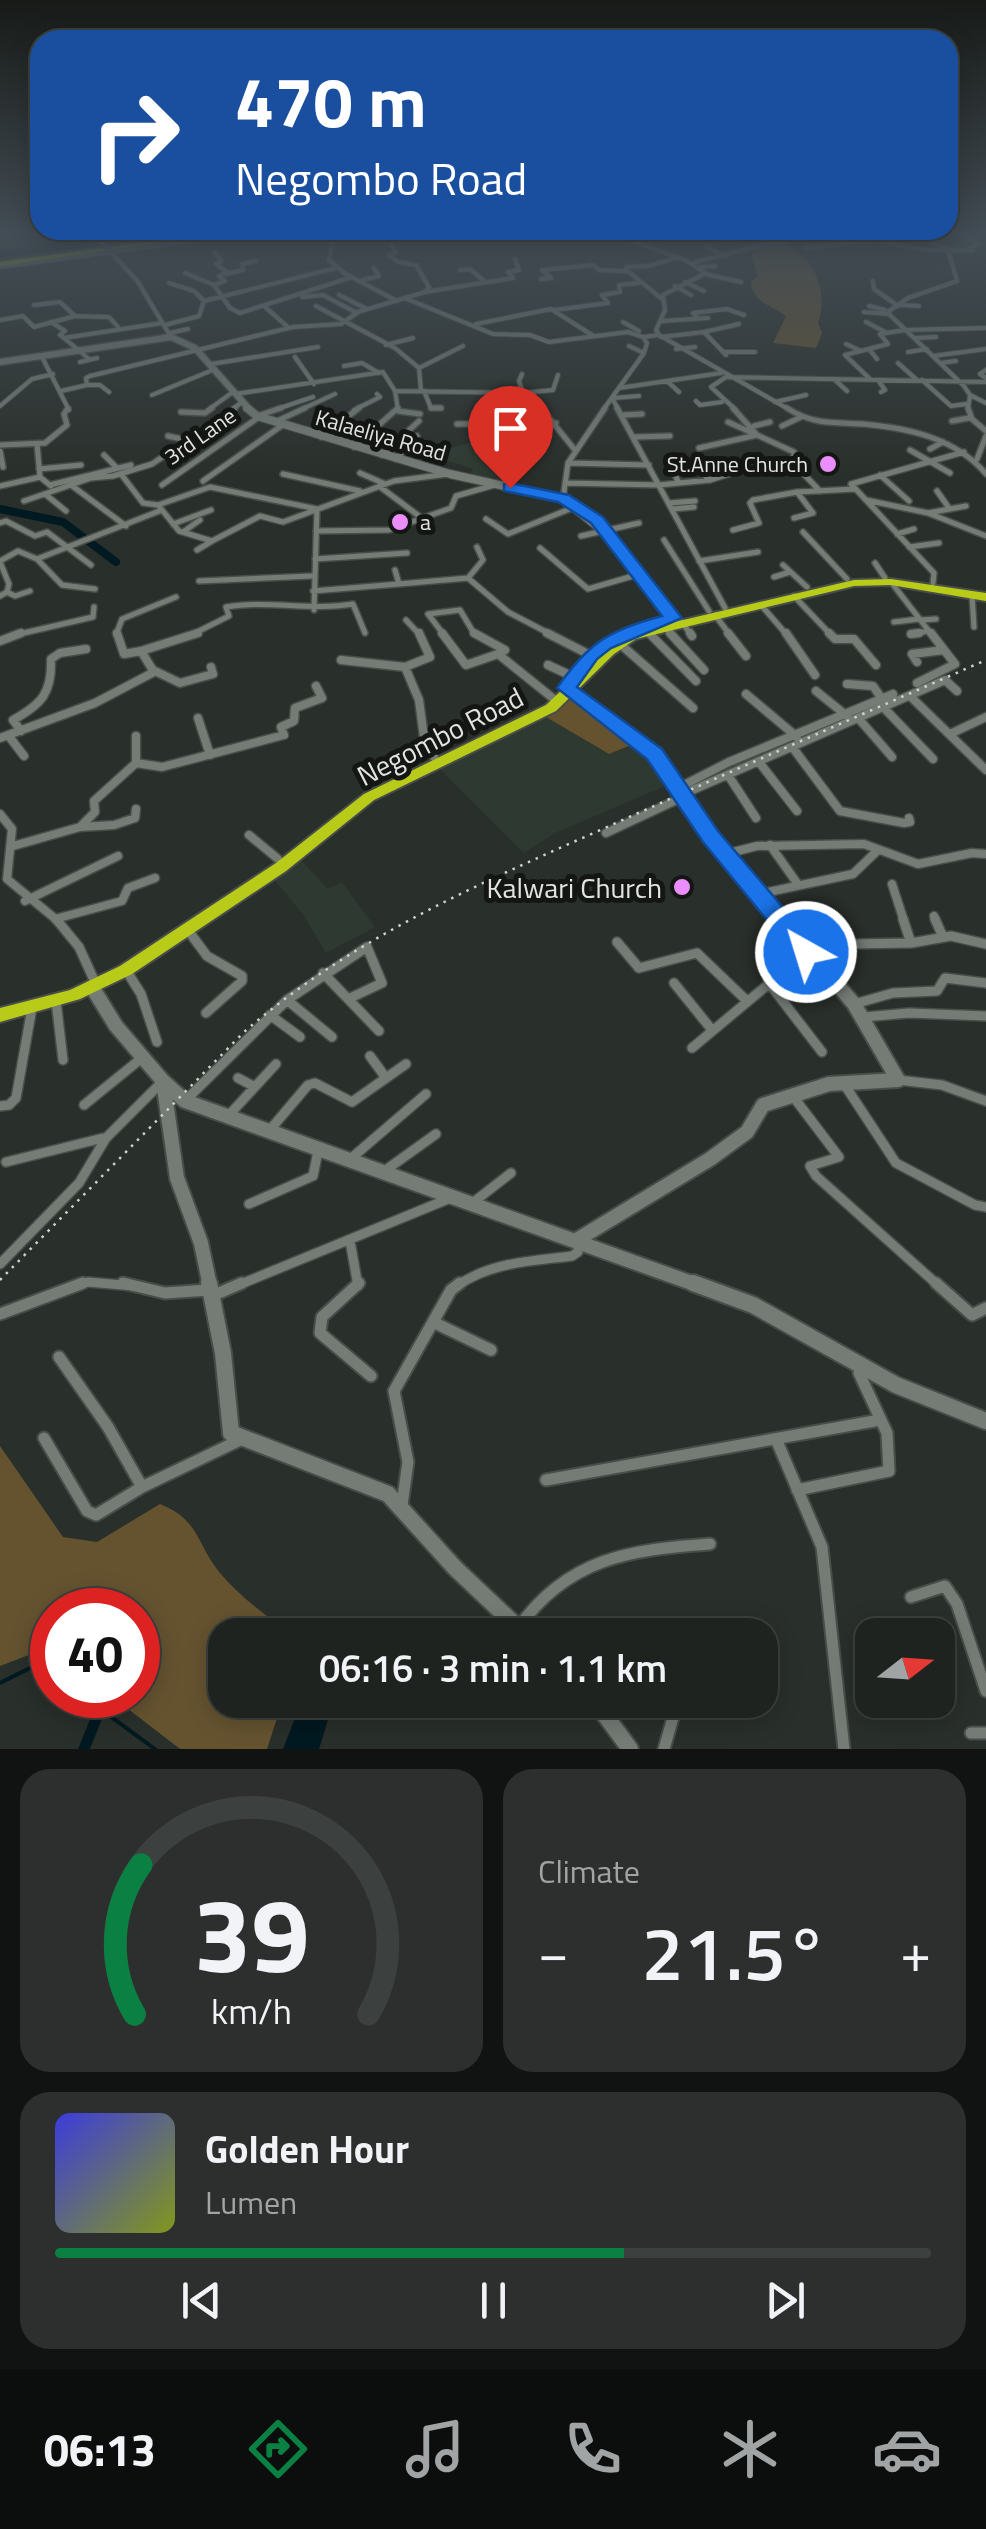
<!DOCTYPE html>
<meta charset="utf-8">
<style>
body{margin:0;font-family:"Titillium Web",sans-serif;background:#2c2f2d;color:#f1f3f6;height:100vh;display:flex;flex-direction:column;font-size:38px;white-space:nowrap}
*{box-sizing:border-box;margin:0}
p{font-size:32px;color:#a1a4a5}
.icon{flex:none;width:55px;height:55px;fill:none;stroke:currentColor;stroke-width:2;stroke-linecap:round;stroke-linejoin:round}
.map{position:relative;height:1749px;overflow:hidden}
.side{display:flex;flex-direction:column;gap:20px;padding:20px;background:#111312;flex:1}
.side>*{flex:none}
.top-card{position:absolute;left:30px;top:30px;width:928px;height:210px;border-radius:30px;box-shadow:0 5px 25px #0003,0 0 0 2px #3c403e;background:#1a4fa0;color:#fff;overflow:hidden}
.needle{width:65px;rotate:73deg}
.controls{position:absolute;left:855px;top:1618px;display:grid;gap:20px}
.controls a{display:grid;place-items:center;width:100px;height:100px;border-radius:20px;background:#1f2320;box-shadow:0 5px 25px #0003,0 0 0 2px #3c403e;font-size:50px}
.speed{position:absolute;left:30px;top:1588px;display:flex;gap:20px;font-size:50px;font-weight:700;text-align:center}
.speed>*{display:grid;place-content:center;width:130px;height:130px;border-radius:50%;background:#1f2320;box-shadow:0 5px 25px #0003,0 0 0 2px #3c403e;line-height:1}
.speed .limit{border:15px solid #d22;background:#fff;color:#111}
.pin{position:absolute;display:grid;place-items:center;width:85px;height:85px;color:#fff;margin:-102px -42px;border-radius:50% 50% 50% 0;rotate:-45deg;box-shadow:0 0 10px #0007}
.pin .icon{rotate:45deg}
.me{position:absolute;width:110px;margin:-55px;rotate:321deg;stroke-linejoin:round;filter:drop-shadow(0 0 8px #0008)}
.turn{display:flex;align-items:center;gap:35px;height:210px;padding:0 40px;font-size:45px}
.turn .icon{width:130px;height:130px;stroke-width:2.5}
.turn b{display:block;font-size:70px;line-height:85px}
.big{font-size:75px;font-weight:600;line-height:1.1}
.side .card{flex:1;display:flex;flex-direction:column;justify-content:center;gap:15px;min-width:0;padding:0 35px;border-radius:30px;background:#2c2f2d}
.side .dial{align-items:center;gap:0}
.dial svg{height:260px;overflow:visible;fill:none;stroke:#3c403e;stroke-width:7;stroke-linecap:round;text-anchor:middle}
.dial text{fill:#f1f3f6;stroke:none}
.song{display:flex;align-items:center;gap:30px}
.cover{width:120px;height:120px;border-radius:15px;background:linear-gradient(135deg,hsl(240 70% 55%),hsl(70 70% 35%))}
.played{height:10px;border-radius:5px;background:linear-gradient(90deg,#0b8043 65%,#3c403e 65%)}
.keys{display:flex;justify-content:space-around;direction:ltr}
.heat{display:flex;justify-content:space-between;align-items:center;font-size:55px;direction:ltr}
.side .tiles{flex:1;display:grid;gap:20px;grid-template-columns:1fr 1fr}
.card:last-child{grid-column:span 2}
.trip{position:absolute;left:208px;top:1618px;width:570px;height:100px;border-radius:30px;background:#1f2320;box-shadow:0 5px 25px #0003,0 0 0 2px #3c403e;font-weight:600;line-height:100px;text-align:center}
.dock{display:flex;height:160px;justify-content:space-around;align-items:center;background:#0c0e0d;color:#a1a4a5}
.dock .icon{width:70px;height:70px}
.dock .on{color:#0b8043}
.dock b{font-size:45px;color:#f1f3f6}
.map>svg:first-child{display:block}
.built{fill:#2e3a31}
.green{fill:#655330}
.water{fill:#011920}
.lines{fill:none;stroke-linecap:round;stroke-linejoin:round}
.stream{stroke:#011920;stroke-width:4}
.canal{stroke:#011920;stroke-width:11}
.river{stroke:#011920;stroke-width:8}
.street-far4-casing{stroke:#484d49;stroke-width:6}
.street-far3-casing{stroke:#484d49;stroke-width:8}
.street-far2-casing{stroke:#484d49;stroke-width:11}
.street-far1-casing{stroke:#484d49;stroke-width:12}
.street-casing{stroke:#484d49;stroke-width:15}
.secondary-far4-casing{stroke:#484d49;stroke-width:9}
.secondary-far3-casing{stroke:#484d49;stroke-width:10}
.secondary-far2-casing{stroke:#484d49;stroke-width:14}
.secondary-far1-casing{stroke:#484d49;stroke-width:18}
.secondary-casing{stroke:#484d49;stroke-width:20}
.highway-casing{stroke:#484d49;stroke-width:4}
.street-far4{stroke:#757c76;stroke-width:4}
.street-far3{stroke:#757c76;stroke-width:5}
.street-far2{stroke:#757c76;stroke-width:8}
.street-far1{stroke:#757c76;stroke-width:9}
.street{stroke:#757c76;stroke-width:11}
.secondary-far4{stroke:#757c76;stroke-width:6}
.secondary-far3{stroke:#757c76;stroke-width:8}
.secondary-far2{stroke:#757c76;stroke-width:10}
.secondary-far1{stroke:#757c76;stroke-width:14}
.secondary{stroke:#757c76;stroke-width:16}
.highway{fill:#b7cb18;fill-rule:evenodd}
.rail{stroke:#ced3ce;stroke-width:2.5;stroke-dasharray:2.5 6;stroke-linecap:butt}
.street-bridge-casing{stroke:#484d49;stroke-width:6;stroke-linecap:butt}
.street-bridge{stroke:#757c76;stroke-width:4}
.route{fill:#1a73e8;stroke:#114b97;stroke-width:2.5}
.poi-dot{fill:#eb8dfc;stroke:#141614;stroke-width:4}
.labels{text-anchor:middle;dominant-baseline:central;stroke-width:10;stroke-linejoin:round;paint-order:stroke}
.far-street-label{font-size:22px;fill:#e1e5e1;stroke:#141614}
.far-poi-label{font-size:22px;fill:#e1e5e1;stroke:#141614;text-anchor:end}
.street-label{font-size:28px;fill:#e1e5e1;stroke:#141614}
.poi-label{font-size:28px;fill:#e1e5e1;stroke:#141614;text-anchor:end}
</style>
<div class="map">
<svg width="986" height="1749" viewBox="0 0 986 1749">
<rect width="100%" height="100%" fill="#292f2a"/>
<path class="built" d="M480,440L491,441L533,463L500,482L469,475L473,469L445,460L451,448Z
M546,717L609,754L636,743L653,757L672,783L555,833L524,853L436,765Z
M299,858L328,889L342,882L375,927L326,953L303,914L272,877Z"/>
<path class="green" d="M780,243C815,254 829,292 818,323L822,333L816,348L773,343L786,316C772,305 752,303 751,282L758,275L751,257L755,250Z
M571,695L636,743L609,754L546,717Z
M0,1446L63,1537L97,1542L160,1504C200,1520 195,1542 220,1573C240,1597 266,1615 291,1635H225V1700H283L267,1749H180L110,1695H138V1610H52V1661L34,1653L0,1666Z"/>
<path class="water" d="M115,233H144L89,247L0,257V250Z
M302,1700H334L319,1749H283Z"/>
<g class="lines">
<path class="stream" d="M0,1683L32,1667L52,1675
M81,1695L155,1749"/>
<path class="canal" d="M84,1749L100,1709"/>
<path class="river" d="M0,509L63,522L116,562"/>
<defs>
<path id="street-far4" d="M355,233L333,240L329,260L344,273L397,301
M916,233L948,250L957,281L908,298L889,311L890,315L964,386L970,395L968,410
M615,235L685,260L706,273L663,295L665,310L656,330L659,335
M892,237L919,234
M707,247L725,256
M806,248L870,241
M948,250H973L970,248L979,244L961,233
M110,251L138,282L171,337
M695,262C745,250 795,233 848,236C882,238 912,253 947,250
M0,267L254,233
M700,267L715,266
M460,270L470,269L484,281
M629,272L662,299
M185,273L214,285L230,308L240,313L352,277
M226,274L243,270L242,264L256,261
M705,274L741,282
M541,279L551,278L542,270L593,265L599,270L626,271V267L649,266L678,257
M363,280L379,276L374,268
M873,281L874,289L898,306
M685,282L704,291
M214,285L225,281L219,276L227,272L216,264L221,261L215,252
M675,286L691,295
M425,292L513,278L508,272L519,270L515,259
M339,295L367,309
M302,297L323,295L357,313
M407,299L493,334L530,335L549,342L628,332L643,337L659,335L790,410
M204,301L336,268
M34,305L60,302L75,316
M900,305L919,306
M264,306L289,328
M316,306L395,348L419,368L421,391
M869,306L885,310
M554,310L608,303L602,295L620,292L619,285L638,283
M864,312L889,314
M698,318L693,313L727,309L744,315
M0,320L23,316L34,327L75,316L109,317L118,327
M662,321L708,318
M51,322L65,331L60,335L64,338
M623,322L639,331
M866,322L887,333
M476,324L551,309L592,335
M165,325L199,316L204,301L194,291L169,283
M904,330L986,328
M704,332L739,324
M170,333L188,329
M661,337L704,332L726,355
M914,338L936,337
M846,344L861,351
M386,345L413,338
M629,346L644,353
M676,349L695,347
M869,349L877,359
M723,352H755
M908,352L927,349
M933,356L986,349
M42,357L69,410
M295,357L314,384
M89,359L64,338L162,323
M80,362L97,358
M898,363L917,380
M940,363L956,361
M211,364L318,347
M344,366L362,363L379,373
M419,368L463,346
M986,370L980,374L986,378
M522,374L519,381L523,393L553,390L558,375
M834,379L847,391
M870,379L845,355L888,344L880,334L905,330
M878,380L885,390L881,392
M922,380L951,406L966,404
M667,381L679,392
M87,385H100L109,392
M619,388L721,373
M61,391L87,385L86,378L90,376L293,327L341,324L358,312L425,292L429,287L416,265L398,262L389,255L396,252L391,244
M395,391L398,410
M424,391L431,408H441
M235,394L383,372L395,391L523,393L543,410
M152,395L215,369
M970,395L986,403
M613,398L639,396
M613,400L619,410
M696,401L700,405L722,402
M775,402L806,395
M0,406L32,379L53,374
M208,410L233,392
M231,410L241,403
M274,410L313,397
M300,410L335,394
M354,410L380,397L377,394
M603,410L644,353L647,343L643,337
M736,410L711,387L726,377L986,382"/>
<path id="street-far3" d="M431,408H441
M541,408L575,450
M617,408L725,608
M733,408L757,435L794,452L793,463
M787,408C813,425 833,422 863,424C908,428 956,438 986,474
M968,408L972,419L986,431
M398,411L420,414
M181,412L205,413L212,408
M623,415L642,414
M257,416L281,408
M952,421L969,418
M275,422L305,408
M457,424L556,423
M754,426L770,422
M782,426L801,417
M168,436L191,441
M321,437L359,408
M634,437L670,436
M37,444L40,477L51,486
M0,445L45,443L67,425L64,414L68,408
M354,447L398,408
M699,448L757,435L728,422
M930,449L943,442
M910,450L950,473
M0,451L3,467
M104,455L116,467
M382,455L419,421
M396,459L417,436
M977,459L986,436
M568,463L649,465
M793,463L820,491
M696,468L710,480
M39,469L81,465
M672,469L679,483
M360,473L385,484
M121,474L143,503L158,505L179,531L212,541L260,516L283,522L394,481L448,474
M283,474L360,491
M880,475L909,501
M203,481L284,424
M565,483L659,485
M50,485L131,465
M71,485L126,526
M162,485L259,417
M659,485L710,480L760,464L793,463
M0,486L40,477
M379,486L423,519
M937,491L949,508
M45,494L66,511
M563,499L568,463L605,408
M866,500L928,513L986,536
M24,501L91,478L113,476L152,464L235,408
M670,503L695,501
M158,505L210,487L317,509
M673,509L694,507
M928,513L966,506
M794,518L813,513L797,492
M486,519L508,534L577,506
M0,523L6,521L35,536L47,532L91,565
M173,524L211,510
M733,530L759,523L750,503L753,500L797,492L855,489
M316,531L389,530L451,508L456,496L498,484
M183,532L200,520
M803,532L847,579
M897,534L914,529
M581,536L639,523
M664,540L709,611
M909,547L939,543
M540,548L588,589L640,574
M197,550L212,541
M37,559L62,585L95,589
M315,559L407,553
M0,561L18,551L37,559L162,510
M699,561L758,552
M0,562L9,584L7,592L0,596
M875,563L885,578
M783,565L807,587
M395,570L399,584L468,578L508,612L552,635
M774,577L790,572
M468,578L483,560L477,547
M199,581L312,576
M891,582L932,635
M933,583L934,573L851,484L964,452
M313,591L399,584
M7,592L15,596L30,591
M972,595L974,627
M794,596L831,635
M761,605L787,635
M314,610L317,509
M715,615L730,635
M406,620L420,635
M920,620L936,619
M682,622L691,635
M894,622L919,619
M664,626L672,635
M647,631L651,635
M911,634L929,631
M15,635L93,617L94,607
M116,635L122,619L176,597
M191,635L229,616L226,607C268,600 311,611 353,604L365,633
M444,635L428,614L460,610L475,635"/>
<path id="street-far2" d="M117,633L124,654L141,651
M419,633L430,657L405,667L419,700L425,745L434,757
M442,633L466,665L498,654
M474,633L505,650L498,654
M547,633L590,655
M649,633L696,681
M670,633L704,670
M690,633L692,636
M728,633L746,656
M786,633L815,675
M829,633L835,639H854L876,665
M911,634L919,633
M0,641L21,633
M619,643L693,708
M498,654L554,699
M341,660L405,667
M917,662L912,654L944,650
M548,665L576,678
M155,671L180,683L213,674L211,667
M917,683L955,664L931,633
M847,684L873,686L882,699
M816,691L847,716
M746,694L797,737
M910,696L986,770
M884,708L933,759
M198,718L210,755
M859,719L892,757
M21,731L13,720C42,704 52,693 51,659L60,653L86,649
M950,734L986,717
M8,735L24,756
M136,736V763
M0,738L95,703L154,672L141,651L198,633
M793,748L840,811L904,823L910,822L909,818
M759,762L797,811
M728,775L756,818
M678,788L729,762L893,694
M681,795L945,680L957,691
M0,814L12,829L7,879L58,921
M80,827L114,825L135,818L136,809
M606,833L683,797
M249,835L278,859
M770,845L797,883
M13,846L80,827L95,812L94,801L136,763L162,767L284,735L281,727L294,721L295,708L322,698L316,686
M725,854L757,846L864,844L918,864L972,853L986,854
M892,884L904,921
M759,894L853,874L877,851
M25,901L118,856
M934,916L936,921
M55,919L122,901L128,888L155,878"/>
<path id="street-far1" d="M56,919L79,947L94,980
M903,919L911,943
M935,919L943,937
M187,929L207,956L242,976V981L206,1013
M617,942L639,968L697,953L746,1000
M126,970L141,994L157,1042
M323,973L379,1031
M768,982L822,1052
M674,983L712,1030
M287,1000L332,1037
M56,1001L63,1060
M854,1004L893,993L937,991L945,978L986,983
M270,1015L300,1037
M864,1017L909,1013L986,1016
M692,1048L807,952L849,944L911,943L951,936L986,944
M370,1056L386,1078
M238,1078L255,1087
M898,1080L942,1085L986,1101
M844,1084L896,1163L975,1205L986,1207
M792,1095L839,1157L810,1166L816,1176L939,1286
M185,1101L287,1000L367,947L382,983L348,999
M84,1105L143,1057
M0,1106L9,1105L16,1098L32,1008
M229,1115L276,1064
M269,1131L308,1085L315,1083L352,1102L406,1064
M348,1161L426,1094
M6,1162L103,1138
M383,1172L436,1134
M249,1204L313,1176L318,1151
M471,1204L511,1173
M350,1241L358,1286
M0,1264L79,1183L106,1138L163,1081
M75,1286L88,1282L134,1286
M236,1286L453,1197
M457,1286C490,1262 533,1261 572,1256L578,1252V1243"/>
<path id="street" d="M123,1283L165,1293L208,1290
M359,1283L322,1317L320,1333L371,1376
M936,1283L972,1315L986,1308
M212,1296L242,1283
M0,1314L83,1283
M435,1323L491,1350
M59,1357L108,1427L142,1487
M44,1438L87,1511L96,1515L142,1487L240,1440
M776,1439L822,1547L844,1749
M546,1480L880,1420
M797,1490L889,1471L887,1433L859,1373L863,1368
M402,1505L408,1462L394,1391L451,1290L460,1283
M911,1597L945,1586L957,1604L986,1691
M518,1628C568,1558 629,1550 710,1544
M971,1733H986
M664,1749L678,1700"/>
<path id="secondary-far4" d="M0,362L171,337L195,348L250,410"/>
<path id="secondary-far3" d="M247,408L257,416L450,474L563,499L612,538L677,623"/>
<path id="secondary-far2" d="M566,688L654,754L711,837L783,921"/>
<path id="secondary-far1" d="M92,987L116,1026L163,1081L177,1178L201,1243L210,1286
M163,1081L185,1101L700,1286
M575,1241L710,1159L747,1132L763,1105L829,1084L898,1080L854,1004L781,919"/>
<path id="secondary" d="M209,1283L223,1353L231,1433L388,1494L455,1568L526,1635
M693,1283L753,1305L896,1385L986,1421
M594,1700L630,1749"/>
<path id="highway" d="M211,233H229L0,266V262Z
M891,579L986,593V601L891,585L854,586L636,639L614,654L556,711L374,800L286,871L132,974L80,999L0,1022V1008L70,990L120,966L276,863L364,794L546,705L605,649L628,633L854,580Z"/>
</defs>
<use href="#street-far4" class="street-far4-casing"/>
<use href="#street-far3" class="street-far3-casing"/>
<use href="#street-far2" class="street-far2-casing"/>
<use href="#street-far1" class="street-far1-casing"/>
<use href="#street" class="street-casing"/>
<use href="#secondary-far4" class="secondary-far4-casing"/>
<use href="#secondary-far3" class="secondary-far3-casing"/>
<use href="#secondary-far2" class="secondary-far2-casing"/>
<use href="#secondary-far1" class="secondary-far1-casing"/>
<use href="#secondary" class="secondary-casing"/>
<use href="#highway" class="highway-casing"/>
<use href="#street-far4" class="street-far4"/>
<use href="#street-far3" class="street-far3"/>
<use href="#street-far2" class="street-far2"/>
<use href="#street-far1" class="street-far1"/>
<use href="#street" class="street"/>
<use href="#secondary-far4" class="secondary-far4"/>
<use href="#secondary-far3" class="secondary-far3"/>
<use href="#secondary-far2" class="secondary-far2"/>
<use href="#secondary-far1" class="secondary-far1"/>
<use href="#secondary" class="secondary"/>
<use href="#highway" class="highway"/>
<path class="rail" d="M0,1280L244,1032C351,939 476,885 605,828C731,771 859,716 986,660"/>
<defs>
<path id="street-bridge" d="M94,235L110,251"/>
</defs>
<use href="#street-bridge" class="street-bridge-casing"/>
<use href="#street-bridge" class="street-bridge"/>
</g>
<linearGradient id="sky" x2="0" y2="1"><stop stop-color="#171a17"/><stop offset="0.49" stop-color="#434d55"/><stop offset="1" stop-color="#434d55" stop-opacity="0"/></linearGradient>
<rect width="986" height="477" fill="url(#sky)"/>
<path class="route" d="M510,483L569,495L603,517L682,618L611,648L597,659L577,687L662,749L718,831L815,945L819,952L815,958H798L703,842L647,759L557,688C588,643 609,630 662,616L591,523L558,502L504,491V484Z"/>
<g class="poi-dot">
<circle cx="828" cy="464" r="10"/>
<circle cx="400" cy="522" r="10"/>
<circle cx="682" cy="887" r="10"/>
</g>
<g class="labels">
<g class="far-street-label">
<text transform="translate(381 435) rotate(16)">Kalaeliya Road</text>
<text transform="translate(200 436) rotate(-35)">3rd Lane</text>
</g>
<g class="far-poi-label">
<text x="808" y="464">St.Anne Church</text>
<text x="420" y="522" text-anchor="start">a</text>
</g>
<g class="street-label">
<text transform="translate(440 736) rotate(-27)">Negombo Road</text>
</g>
<g class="poi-label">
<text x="662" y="887">Kalwari Church</text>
</g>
</g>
</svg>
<div class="controls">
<a><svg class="needle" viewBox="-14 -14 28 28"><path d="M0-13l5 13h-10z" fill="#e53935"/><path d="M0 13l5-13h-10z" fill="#a1a4a5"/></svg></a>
</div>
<div class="speed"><div class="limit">40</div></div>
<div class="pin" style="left:510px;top:488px;background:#d93025"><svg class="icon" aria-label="arrive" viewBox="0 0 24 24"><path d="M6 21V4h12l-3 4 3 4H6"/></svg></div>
<svg class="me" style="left:806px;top:952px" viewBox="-20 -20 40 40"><circle r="17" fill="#1a73e8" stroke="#fff" stroke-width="3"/><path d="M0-11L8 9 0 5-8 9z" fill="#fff"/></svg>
<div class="trip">06:16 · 3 min · 1.1 km</div>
<div class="top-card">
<div class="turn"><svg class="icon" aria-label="right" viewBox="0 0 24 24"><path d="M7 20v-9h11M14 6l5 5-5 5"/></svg><div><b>470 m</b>Negombo Road</div></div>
</div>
</div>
<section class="side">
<div class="tiles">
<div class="card dial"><svg viewBox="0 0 100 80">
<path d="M14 69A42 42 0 1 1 86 69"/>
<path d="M14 69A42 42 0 0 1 16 23" stroke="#0b8043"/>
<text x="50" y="56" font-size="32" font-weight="700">39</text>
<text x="50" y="72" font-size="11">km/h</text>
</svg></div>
<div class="card"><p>Climate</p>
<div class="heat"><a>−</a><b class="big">21.5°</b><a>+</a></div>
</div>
<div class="card">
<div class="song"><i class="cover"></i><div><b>Golden Hour</b><p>Lumen</p></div></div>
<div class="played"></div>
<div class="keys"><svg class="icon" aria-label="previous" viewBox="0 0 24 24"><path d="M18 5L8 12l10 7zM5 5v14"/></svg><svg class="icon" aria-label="pause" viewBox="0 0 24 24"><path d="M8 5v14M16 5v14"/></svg><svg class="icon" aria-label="next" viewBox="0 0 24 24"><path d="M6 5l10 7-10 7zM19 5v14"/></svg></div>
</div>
</div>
</section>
<nav class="dock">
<b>06:13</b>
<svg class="icon on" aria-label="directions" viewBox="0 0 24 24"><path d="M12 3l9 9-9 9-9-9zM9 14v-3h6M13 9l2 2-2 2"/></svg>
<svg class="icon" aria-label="music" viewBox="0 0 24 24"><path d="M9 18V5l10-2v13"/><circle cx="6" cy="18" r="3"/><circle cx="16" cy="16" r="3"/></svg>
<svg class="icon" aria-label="phone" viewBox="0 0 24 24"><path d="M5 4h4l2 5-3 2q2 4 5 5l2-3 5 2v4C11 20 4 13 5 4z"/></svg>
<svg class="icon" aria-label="climate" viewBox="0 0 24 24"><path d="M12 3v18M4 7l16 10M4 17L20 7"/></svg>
<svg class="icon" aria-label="car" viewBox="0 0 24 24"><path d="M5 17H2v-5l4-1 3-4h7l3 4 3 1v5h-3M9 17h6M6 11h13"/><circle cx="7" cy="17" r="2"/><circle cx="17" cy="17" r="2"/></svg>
</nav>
